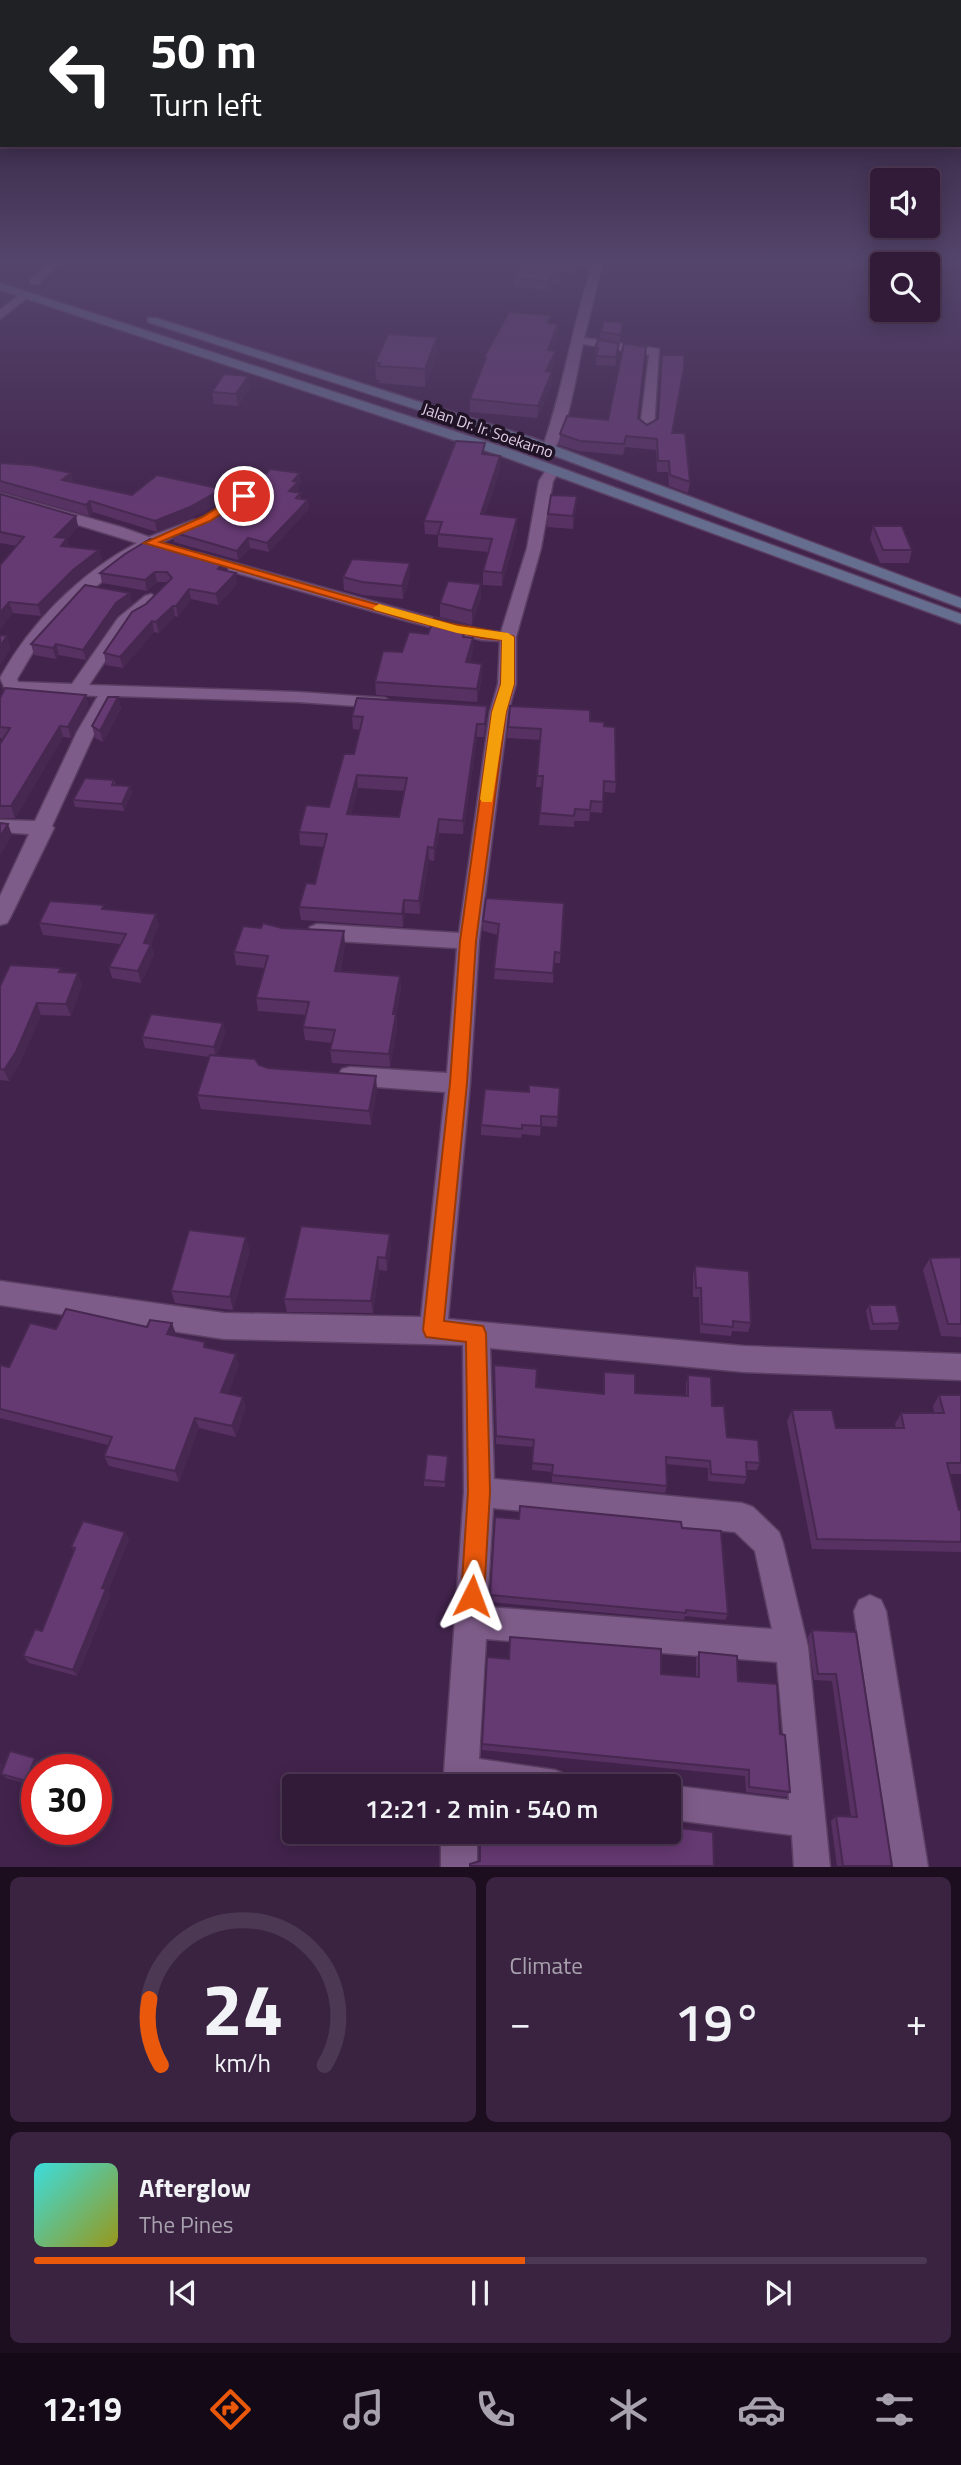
<!DOCTYPE html>
<meta charset="utf-8">
<style>
body{margin:0;font-family:"Titillium Web",sans-serif;background:#3a2341;color:#f1f3f6;height:100vh;display:flex;flex-direction:column;font-size:26px;white-space:nowrap}
*{box-sizing:border-box;margin:0}
p{font-size:23px;color:#a8a1ae}
.icon{flex:none;width:38px;height:38px;fill:none;stroke:currentColor;stroke-width:2;stroke-linecap:round;stroke-linejoin:round}
.map{position:relative;height:1867px;overflow:hidden}
.panel{display:flex;flex-direction:column;gap:10px;padding:10px;background:#1c0e1f;flex:1}
.panel>*{flex:none}
.hud{position:absolute;left:0px;top:0px;width:962px;height:147px;box-shadow:0 4px 18px #0003,0 0 0 2px #4d3853;background:#202124;color:#fff;overflow:hidden}
.tools{position:absolute;left:870px;top:168px;display:grid;gap:14px}
.tools a{display:grid;place-items:center;width:70px;height:70px;border-radius:7px;background:#321a39;box-shadow:0 4px 18px #0003,0 0 0 2px #4d3853;font-size:35px}
.speed{position:absolute;left:21px;top:1754px;display:flex;gap:14px;font-size:35px;font-weight:700;text-align:center}
.speed>*{display:grid;place-content:center;width:91px;height:91px;border-radius:50%;background:#321a39;box-shadow:0 4px 18px #0003,0 0 0 2px #4d3853;line-height:1}
.speed .limit{border:10px solid #d22;background:#fff;color:#111}
.pin{position:absolute;display:grid;place-items:center;width:60px;height:60px;color:#fff;margin:-30px;border:4px solid #fff;border-radius:50%;box-shadow:0 2px 7px #0007}
.me{position:absolute;width:77px;margin:-38px;rotate:3deg;stroke-linejoin:round;filter:drop-shadow(0 0 5px #0008)}
.turn{display:flex;align-items:center;gap:24px;height:147px;padding:0 35px;font-size:32px}
.turn .icon{width:91px;height:91px;stroke-width:2.5}
.turn b{display:block;font-size:49px;line-height:60px}
.big{font-size:52px;font-weight:600;line-height:1.1}
.panel .card{flex:1;display:flex;flex-direction:column;justify-content:center;gap:10px;min-width:0;padding:0 24px;border-radius:10px;background:#3a2341}
.panel .dial{align-items:center;gap:0}
.dial svg{height:182px;overflow:visible;fill:none;stroke:#4d3853;stroke-width:7;stroke-linecap:round;text-anchor:middle}
.dial text{fill:#f1f3f6;stroke:none}
.song{display:flex;align-items:center;gap:21px}
.cover{width:84px;height:84px;border-radius:10px;background:linear-gradient(135deg,hsl(180 70% 55%),hsl(60 70% 35%))}
.played{height:7px;border-radius:4px;background:linear-gradient(90deg,#ea580c 55%,#4d3853 55%)}
.keys{display:flex;justify-content:space-around;direction:ltr}
.heat{display:flex;justify-content:space-between;align-items:center;font-size:38px;direction:ltr}
.panel .tiles{flex:1;display:grid;gap:10px;grid-template-columns:1fr 1fr}
.card:last-child{grid-column:span 2}
.trip{position:absolute;left:282px;top:1774px;width:399px;height:70px;border-radius:7px;background:#321a39;box-shadow:0 4px 18px #0003,0 0 0 2px #4d3853;font-weight:600;line-height:70px;text-align:center}
.tab-bar{display:flex;height:112px;justify-content:space-around;align-items:center;background:#140a17;color:#a8a1ae}
.tab-bar .icon{width:49px;height:49px}
.tab-bar .active{color:#ea580c}
.tab-bar b{font-size:32px;color:#f1f3f6}
.map>svg:first-child{display:block}
.lines{fill:none;stroke-linecap:round;stroke-linejoin:round}
.minor-casing{stroke:#5b3f63;stroke-width:3}
.secondary-casing{stroke:#5b3f63;stroke-width:3}
.minor{fill:#7e5c89;fill-rule:evenodd}
.secondary{fill:#656e8f;fill-rule:evenodd}
.wall{fill:#573162;fill-rule:evenodd}
.shaded-wall{fill:#472850}
.building{fill:#653972;stroke:#472850;stroke-width:2;fill-rule:evenodd}
.route{fill:#ea580c;stroke:#983908;stroke-width:2}
.slow{fill:#f59e0b}
.labels{text-anchor:middle;dominant-baseline:central;stroke-width:7;stroke-linejoin:round;paint-order:stroke}
.far-street-label{font-size:16px;fill:#decbe4;stroke:#211326}
</style>
<div class="map">
<svg width="961" height="1867" viewBox="0 0 961 1867">
<rect width="100%" height="100%" fill="#42234c"/>
<g class="lines">
<defs>
<path id="minor" d="M48,263H59L38,284H30V280Z
M593,263H603L584,338L659,349L654,429L647,433L640,429L649,355L583,344C578,364 566,447 549,453L542,449C564,388 572,324 593,263Z
M23,292L32,294L0,319V310Z
M553,466L560,470L553,481L541,548L516,637V684L508,712L479,941L470,1083L448,1319L744,1346L961,1354V1380L744,1372L490,1348L494,1479L742,1503L753,1507L779,1532L783,1543L808,1647L830,1867H794L792,1835L668,1819V1787H663L668,1785L789,1800L777,1662L486,1639L479,1759L555,1770L567,1775L572,1787H443L464,1492L463,1345L224,1339L0,1305V1281L224,1313L421,1317L445,1092L350,1085L342,1083L338,1076L342,1069L350,1067L447,1073L457,948L317,940L310,937L307,932L310,927L317,924L459,933L490,712L498,684L500,641L482,640L407,621L194,561L191,558L199,553L418,614L482,630L501,632L527,548L539,481L548,467ZM493,1508L735,1532L755,1551L772,1629L487,1607Z
M0,493L121,527L149,537L193,520H203L205,523L161,543L160,548H150L138,554L86,594L36,647L17,679L18,682L72,684L118,618L145,596L151,594L159,599L130,624L89,685L298,692L385,698L394,703L385,708L298,702L115,696L95,732L52,826L54,828L10,918L7,923L0,925V896L29,834L0,832V820L35,821L77,732L98,696L12,692L6,691L0,678C30,623 81,572 137,543L0,501Z
M870,1595L881,1600L886,1611L928,1867H892L854,1611L859,1600Z
M441,1832H477V1867H441Z"/>
<path id="secondary" d="M0,283L509,449L961,614V624L499,455L0,290Z
M148,318H156L533,438L961,598V608L523,444L148,322Z"/>
</defs>
<use href="#minor" class="minor-casing"/>
<use href="#secondary" class="secondary-casing"/>
<use href="#minor" class="minor"/>
<use href="#secondary" class="secondary"/>
</g>
<path class="wall" d="M523,263H578L575,273L564,272L560,283H552L548,290L514,287V278Z
M623,322L620,341L600,338L601,332Z
M551,323L558,336L552,350L555,363L551,372L552,384L537,418L470,412V399L484,364V357Z
M595,348L618,353L615,366L596,365V357H595Z
M437,354L425,387L379,383V380H376L375,363Z
M684,368L673,433L690,482L688,493L669,486L668,472H657L656,450L625,447L623,455L579,451L559,445L560,434L608,420L638,418L647,425L657,419Z
M250,388L238,406L214,404L212,392Z
M485,454L500,469L485,515L517,518V531L502,586L483,585V571L488,552L438,547V535L425,534L424,521Z
M0,463L71,473L73,482L132,495L222,489L223,500L192,518L157,532L93,512L89,516L0,491Z
M301,482L298,486V491L297,493L302,499L308,500L309,509L269,552L250,548L238,560L174,542L172,532Z
M0,494L76,516L78,527L67,539L69,547L99,550L102,561L76,581L41,616L13,613L0,629V565L17,546L0,543Z
M577,496L576,509L573,529L547,527L548,514Z
M873,526L912,550L909,563H880L870,539Z
M226,561L228,571L237,584L218,605L191,599L178,617L175,616L159,633L154,632L123,668L106,665L104,653L146,604L167,582H157L147,591L102,583L100,573Z
M410,563V576L403,599L363,595L344,590L343,577Z
M130,593L132,604L119,613L86,660L59,655L56,659L34,655L31,644Z
M481,597L472,625L440,617V603Z
M467,637L473,651L470,663L482,677L477,702L376,695L375,682L402,652Z
M118,697L121,709L103,742L95,738L92,726Z
M0,698L89,706L71,738L63,737L15,818H0V744L3,739L0,738Z
M352,716L487,719L484,737H477L463,834L439,833L434,861L429,860L420,914L405,913L403,927L301,920L299,907L315,884L324,847L300,845L299,832L329,807L354,754L360,730L353,729ZM358,788L405,791L399,817L351,815Z
M590,721L604,726L616,782L615,793L604,792L602,813L590,812L589,821H574V827L539,825L542,787H536L540,740L507,738L508,727Z
M114,780L116,785L132,793L124,811L75,807L73,800Z
M564,903L560,963H554L553,983L494,979L498,935L483,931V921Z
M105,909L159,925L151,944L154,955L141,983L112,978L109,967L120,944L43,935L39,923Z
M345,944L340,972L400,976L401,989L396,1015L397,1027L390,1067L332,1063L330,1050L332,1043L305,1040L303,1027L306,1015L258,1011L256,998L264,968L236,965L234,952Z
M61,968L62,972L82,985L71,1016L41,1015L20,1063L9,1081L0,1080V986Z
M223,1023L225,1033L217,1056L259,1065L268,1068L377,1089L371,1125L201,1109L197,1095L209,1057L145,1048L142,1037Z
M560,1088L557,1127L541,1126L540,1136L522,1134L521,1138L481,1135V1125L529,1092Z
M391,1247L387,1271L379,1270L373,1313L287,1312L284,1299Z
M250,1250L233,1310L175,1303L171,1291Z
M961,1257V1337L941,1336L923,1270L930,1258Z
M695,1266L751,1323L748,1332L732,1331L731,1336L700,1333L699,1297H693V1275Z
M869,1305L900,1323L897,1330H870L866,1311Z
M56,1329L176,1334L175,1336L207,1347L239,1365L228,1393L246,1407L236,1437L199,1428L179,1482L109,1466L104,1456L108,1445L0,1418V1365L9,1367Z
M494,1365L536,1387L603,1394L604,1372L635,1393L686,1396V1383L688,1375L712,1406L727,1437L760,1463L757,1470H746L747,1477L744,1484L708,1481V1468L666,1464L667,1486L665,1493L552,1482V1472L532,1470L533,1447L496,1444Z
M939,1395H961V1474H950L959,1510H961V1552L812,1549L787,1421L792,1410L836,1428H896L895,1424L901,1413H934L933,1406Z
M448,1456L445,1487L424,1486V1480Z
M495,1517L682,1528L728,1614L725,1620L685,1616L684,1620L490,1602Z
M125,1532L129,1539L108,1591L110,1596L77,1676L29,1663L23,1656L42,1631L74,1551L71,1547Z
M812,1630L856,1632L892,1866H837L831,1821L836,1816L851,1817L832,1681L814,1680L808,1637Z
M699,1652L738,1681L780,1734L790,1792L786,1797L746,1792L745,1776L482,1750L487,1657L696,1677V1659Z
M35,1758L39,1762L30,1784L6,1778L1,1774Z"/>
<path class="shaded-wall" d="M565,264L564,272L560,283L561,275Z
M552,274V283L548,290V282Z
M558,324V336L548,362V350Z
M437,337V354L425,387V369Z
M556,351L555,363L545,384L546,371Z
M684,368L683,378L671,443L672,433Z
M552,372V384L537,418L538,406Z
M248,376L250,388L238,406L236,394Z
M500,456V469L481,528V514Z
M71,473L73,483L62,480Z
M300,473L301,482L298,486V491L290,500L289,491L293,481Z
M222,489L223,500L192,518L157,532L155,521Z
M577,496L576,509L573,529V516Z
M308,500L309,509L269,552L267,543Z
M90,501L93,512L89,516L86,505Z
M76,516L78,527L67,539L69,549L63,557L55,537Z
M517,518V531L502,586V573Z
M248,538L250,548L238,560L237,551Z
M99,550L102,561L76,581L41,616L38,605L73,570Z
M226,561L228,572L218,569Z
M410,563V576L403,599L402,586Z
M155,572L157,582L147,591L145,580Z
M236,573L237,584L218,605L216,594Z
M481,584V597L472,625V611Z
M189,589L191,599L178,617L176,606Z
M130,593L132,604L119,613L86,660L83,650L116,603Z
M9,602L13,613L0,629V613Z
M173,606L175,616L159,633L156,622Z
M152,621L154,632L123,668L120,657Z
M7,636L11,649L0,665V646Z
M473,638V651L467,676L466,662Z
M56,644L59,655L56,659L53,648Z
M482,664V677L477,702V689Z
M86,695L89,706L71,738L68,727Z
M118,697L121,709L103,742L100,731Z
M487,706V719L484,737L485,724Z
M477,724V737L463,834V821Z
M60,726L63,737L15,818L11,806Z
M357,775L358,788L348,827L347,814Z
M130,786L132,793L124,811L122,804Z
M439,819V833L434,861V848Z
M8,824L12,835L0,856V837Z
M428,847L429,860L420,914L419,901Z
M404,900L405,913L403,927L402,914Z
M156,914L159,925L151,944L154,955L141,983L138,971L144,943Z
M344,931L345,944L337,984L335,971Z
M78,973L82,985L71,1016L66,1004Z
M400,976L401,989L396,1015L397,1027L390,1067L389,1054L393,1014Z
M37,1003L41,1015L20,1063L9,1081L4,1070Z
M223,1023L225,1033L216,1058L214,1047Z
M376,1076L377,1089L371,1125L369,1111Z
M390,1234L391,1247L387,1271L386,1258Z
M246,1237L250,1250L233,1310L230,1297Z
M378,1257L379,1270L373,1313L371,1301Z
M172,1323L176,1334L172,1345L167,1334Z
M236,1354L239,1365L225,1403L221,1392Z
M243,1397L246,1407L236,1437L232,1426Z
M195,1418L199,1428L179,1482L175,1471Z
M125,1532L129,1539L108,1591L110,1596L77,1676L73,1670L102,1588Z
M35,1758L39,1762L30,1784L26,1781Z
M0,1762L3,1765L0,1773Z"/>
<path class="building" d="M523,263H576V264H565L561,275L552,274L548,282L514,278Z
M509,312L551,315L548,323L558,324L548,350L556,351L546,371L552,372L538,406L470,399L486,358L484,357Z
M604,321L623,322L621,335L601,332Z
M388,334L437,337L425,369L378,366L380,363H375Z
M598,340L619,343L616,357L596,356L598,348H595Z
M624,343L646,347L638,418L647,425L658,419L662,355H684V368L672,433H685L690,482L670,475L669,461H658L657,439L626,436L624,444L580,441L560,434L567,416L608,420Z
M224,374L248,376L236,394L212,392Z
M456,441L485,443L482,454L500,456L481,514L517,518L502,573L483,571L492,539L438,534L442,522L424,521Z
M0,463L32,465L71,473L62,480L132,495L157,475L222,489L190,507L155,521L90,501L86,505L0,481Z
M270,469L300,473L293,481L298,482L289,491L301,493L296,498L308,500L267,543L248,538L237,551L172,532L203,519L249,493Z
M0,494L76,516L55,537L67,538L61,546L99,550L73,570L38,605L9,602L0,613V565L24,537L0,532Z
M551,495L577,496L573,516L548,514Z
M873,526H902L912,550H883Z
M150,539L226,561L218,569L236,573L216,594L189,589L176,606H173L156,622L152,621L120,657L104,653L132,612L146,604L172,578L167,572H155L145,580L100,573L125,554Z
M352,559L410,563L402,586L362,582L343,577Z
M448,581L481,584L472,611L440,603Z
M85,585L130,593L116,603L83,650L56,644L53,648L31,644Z
M434,618L467,626L463,637L473,638L466,662L482,664L477,689L375,682L383,651L402,652L409,632L428,634Z
M0,635L7,636L0,646Z
M5,688L86,695L68,727L60,726L11,806H0V744L10,728L0,727V698Z
M108,697H118L100,731L92,726Z
M357,698L487,706L485,724H477L463,821L439,819L434,848L428,847L419,901L404,900L402,914L299,907L306,883L315,884L327,834L299,832L306,805L329,807L344,754H354L363,717L352,716ZM357,775L407,778L399,817L347,814Z
M510,706L590,710V721L604,722V726L615,727L616,782L604,781L603,802L591,801L590,810L575,809L574,816L540,813L543,776H537L541,729L508,727Z
M85,778L114,780L112,785L130,786L122,804L73,800Z
M0,823L8,824L0,837Z
M486,898L564,903L561,953L555,952L553,973L494,969L499,924L483,921Z
M50,901L104,905L102,909L156,914L144,943L151,944L138,971L109,967L126,934L39,923Z
M263,923L282,928L344,931L335,971L400,976L393,1014H396L389,1054L330,1050L335,1030L303,1027L309,1002L256,998L268,956L234,952L243,926L261,928Z
M10,965L61,968L59,972L78,973L66,1004L37,1003L16,1052L4,1070L0,1069V986Z
M151,1014L223,1023L214,1047L142,1037Z
M210,1055L255,1059L259,1065L268,1068L376,1076L369,1111L197,1095Z
M529,1085L560,1088L558,1117L541,1116V1126L522,1125V1129L481,1125L485,1089L529,1092Z
M301,1226L390,1234L386,1258L378,1257L371,1301L284,1299Z
M189,1230L246,1237L230,1297L171,1291Z
M961,1257V1324H948L930,1258Z
M695,1266L749,1271L751,1323L733,1321V1327L702,1324L701,1288H696Z
M869,1305H896L900,1323L873,1324Z
M66,1309L147,1327L150,1320L172,1323L167,1334L205,1342L204,1347L236,1354L221,1392L243,1397L232,1426L195,1418L175,1471L104,1456L112,1437L0,1409V1365L9,1367L30,1323L56,1329Z
M494,1365L537,1369L536,1387L604,1394V1372L635,1374V1393L688,1396V1375L711,1377L712,1406H724L727,1437L758,1440L760,1463L746,1462L747,1477L711,1474L710,1461L666,1457L667,1486L552,1475L553,1465L532,1463L534,1440L496,1436Z
M939,1395H961V1463H947L959,1510H961V1542L817,1539L792,1410H832L836,1428H904L901,1413H944Z
M427,1454L448,1456L445,1482L424,1480Z
M520,1506L681,1522L682,1528L721,1531L728,1614L686,1610V1613L490,1595L495,1517L519,1519Z
M83,1521L125,1532L102,1588L106,1589L73,1670L23,1656L35,1629L42,1631L75,1548L71,1547Z
M812,1630L856,1632L892,1866H843L836,1816L857,1817L836,1674H818Z
M510,1637L661,1649V1674L699,1677V1652L737,1656L738,1681L777,1684L780,1734L785,1735L790,1792L749,1787V1770L482,1744L487,1657L509,1659Z
M10,1751L35,1758L26,1781L1,1774Z
M668,1814H670L672,1827L713,1832L714,1866H470V1864L480,1861V1832H668Z"/>
<linearGradient id="sky" x2="0" y2="1"><stop stop-color="#24132a"/><stop offset="0.5" stop-color="#54456c"/><stop offset="1" stop-color="#54456c" stop-opacity="0"/></linearGradient>
<rect width="961" height="524" fill="url(#sky)"/>
<path class="route" d="M240,494L249,496L210,521L160,542C256,569 351,599 448,623C460,626 508,632 514,637V684L506,712L476,941L467,1083L444,1321L483,1326L486,1333L490,1492L484,1596L481,1605L472,1608L464,1605L461,1596L468,1492L466,1342L426,1337L423,1330L450,1083L460,941L492,712L501,684L502,640L482,638L409,620L144,543L202,517Z"/>
<path class="slow" d="M379,604L458,626L508,633L514,637V684L506,712L492,802H482L480,799L492,712L501,684L502,640L457,633L375,610L373,608Z"/>
<g class="labels">
<g class="far-street-label">
<text transform="translate(488 430) rotate(19)">Jalan Dr. Ir. Soekarno</text>
</g>
</g>
</svg>
<div class="tools">
<a><svg class="icon" aria-label="sound" viewBox="0 0 24 24"><path d="M4 9h4l5-4v14l-5-4H4zM17 9q2 3 0 6"/></svg></a>
<a><svg class="icon" aria-label="search" viewBox="0 0 24 24"><circle cx="10" cy="10" r="6"/><path d="M15 15l6 6"/></svg></a>
</div>
<div class="speed"><div class="limit">30</div></div>
<div class="pin" style="left:244px;top:496px;background:#d93025"><svg class="icon" aria-label="arrive" viewBox="0 0 24 24"><path d="M6 21V4h12l-3 4 3 4H6"/></svg></div>
<svg class="me" style="left:472px;top:1596px" viewBox="-20 -20 40 40"><path d="M0-17L14 15 0 8-14 15z" fill="#ea580c" stroke="#fff" stroke-width="4"/></svg>
<div class="trip">12:21 · 2 min · 540 m</div>
<div class="hud">
<div class="turn"><svg class="icon" aria-label="left" viewBox="0 0 24 24"><path d="M17 20v-9H6M10 6l-5 5 5 5"/></svg><div><b>50 m</b>Turn left</div></div>
</div>
</div>
<section class="panel">
<div class="tiles">
<div class="card dial"><svg viewBox="0 0 100 80">
<path d="M14 69A42 42 0 1 1 86 69"/>
<path d="M14 69A42 42 0 0 1 9 40" stroke="#ea580c"/>
<text x="50" y="56" font-size="32" font-weight="700">24</text>
<text x="50" y="72" font-size="11">km/h</text>
</svg></div>
<div class="card"><p>Climate</p>
<div class="heat"><a>−</a><b class="big">19°</b><a>+</a></div>
</div>
<div class="card">
<div class="song"><i class="cover"></i><div><b>Afterglow</b><p>The Pines</p></div></div>
<div class="played"></div>
<div class="keys"><svg class="icon" aria-label="previous" viewBox="0 0 24 24"><path d="M18 5L8 12l10 7zM5 5v14"/></svg><svg class="icon" aria-label="pause" viewBox="0 0 24 24"><path d="M8 5v14M16 5v14"/></svg><svg class="icon" aria-label="next" viewBox="0 0 24 24"><path d="M6 5l10 7-10 7zM19 5v14"/></svg></div>
</div>
</div>
</section>
<nav class="tab-bar">
<b>12:19</b>
<svg class="icon active" aria-label="directions" viewBox="0 0 24 24"><path d="M12 3l9 9-9 9-9-9zM9 14v-3h6M13 9l2 2-2 2"/></svg>
<svg class="icon" aria-label="music" viewBox="0 0 24 24"><path d="M9 18V5l10-2v13"/><circle cx="6" cy="18" r="3"/><circle cx="16" cy="16" r="3"/></svg>
<svg class="icon" aria-label="phone" viewBox="0 0 24 24"><path d="M5 4h4l2 5-3 2q2 4 5 5l2-3 5 2v4C11 20 4 13 5 4z"/></svg>
<svg class="icon" aria-label="climate" viewBox="0 0 24 24"><path d="M12 3v18M4 7l16 10M4 17L20 7"/></svg>
<svg class="icon" aria-label="car" viewBox="0 0 24 24"><path d="M5 17H2v-5l4-1 3-4h7l3 4 3 1v5h-3M9 17h6M6 11h13"/><circle cx="7" cy="17" r="2"/><circle cx="17" cy="17" r="2"/></svg>
<svg class="icon" aria-label="filters" viewBox="0 0 24 24"><path d="M4 7h16M4 17h16"/><circle cx="9" cy="7" r="2"/><circle cx="15" cy="17" r="2"/></svg>
</nav>
